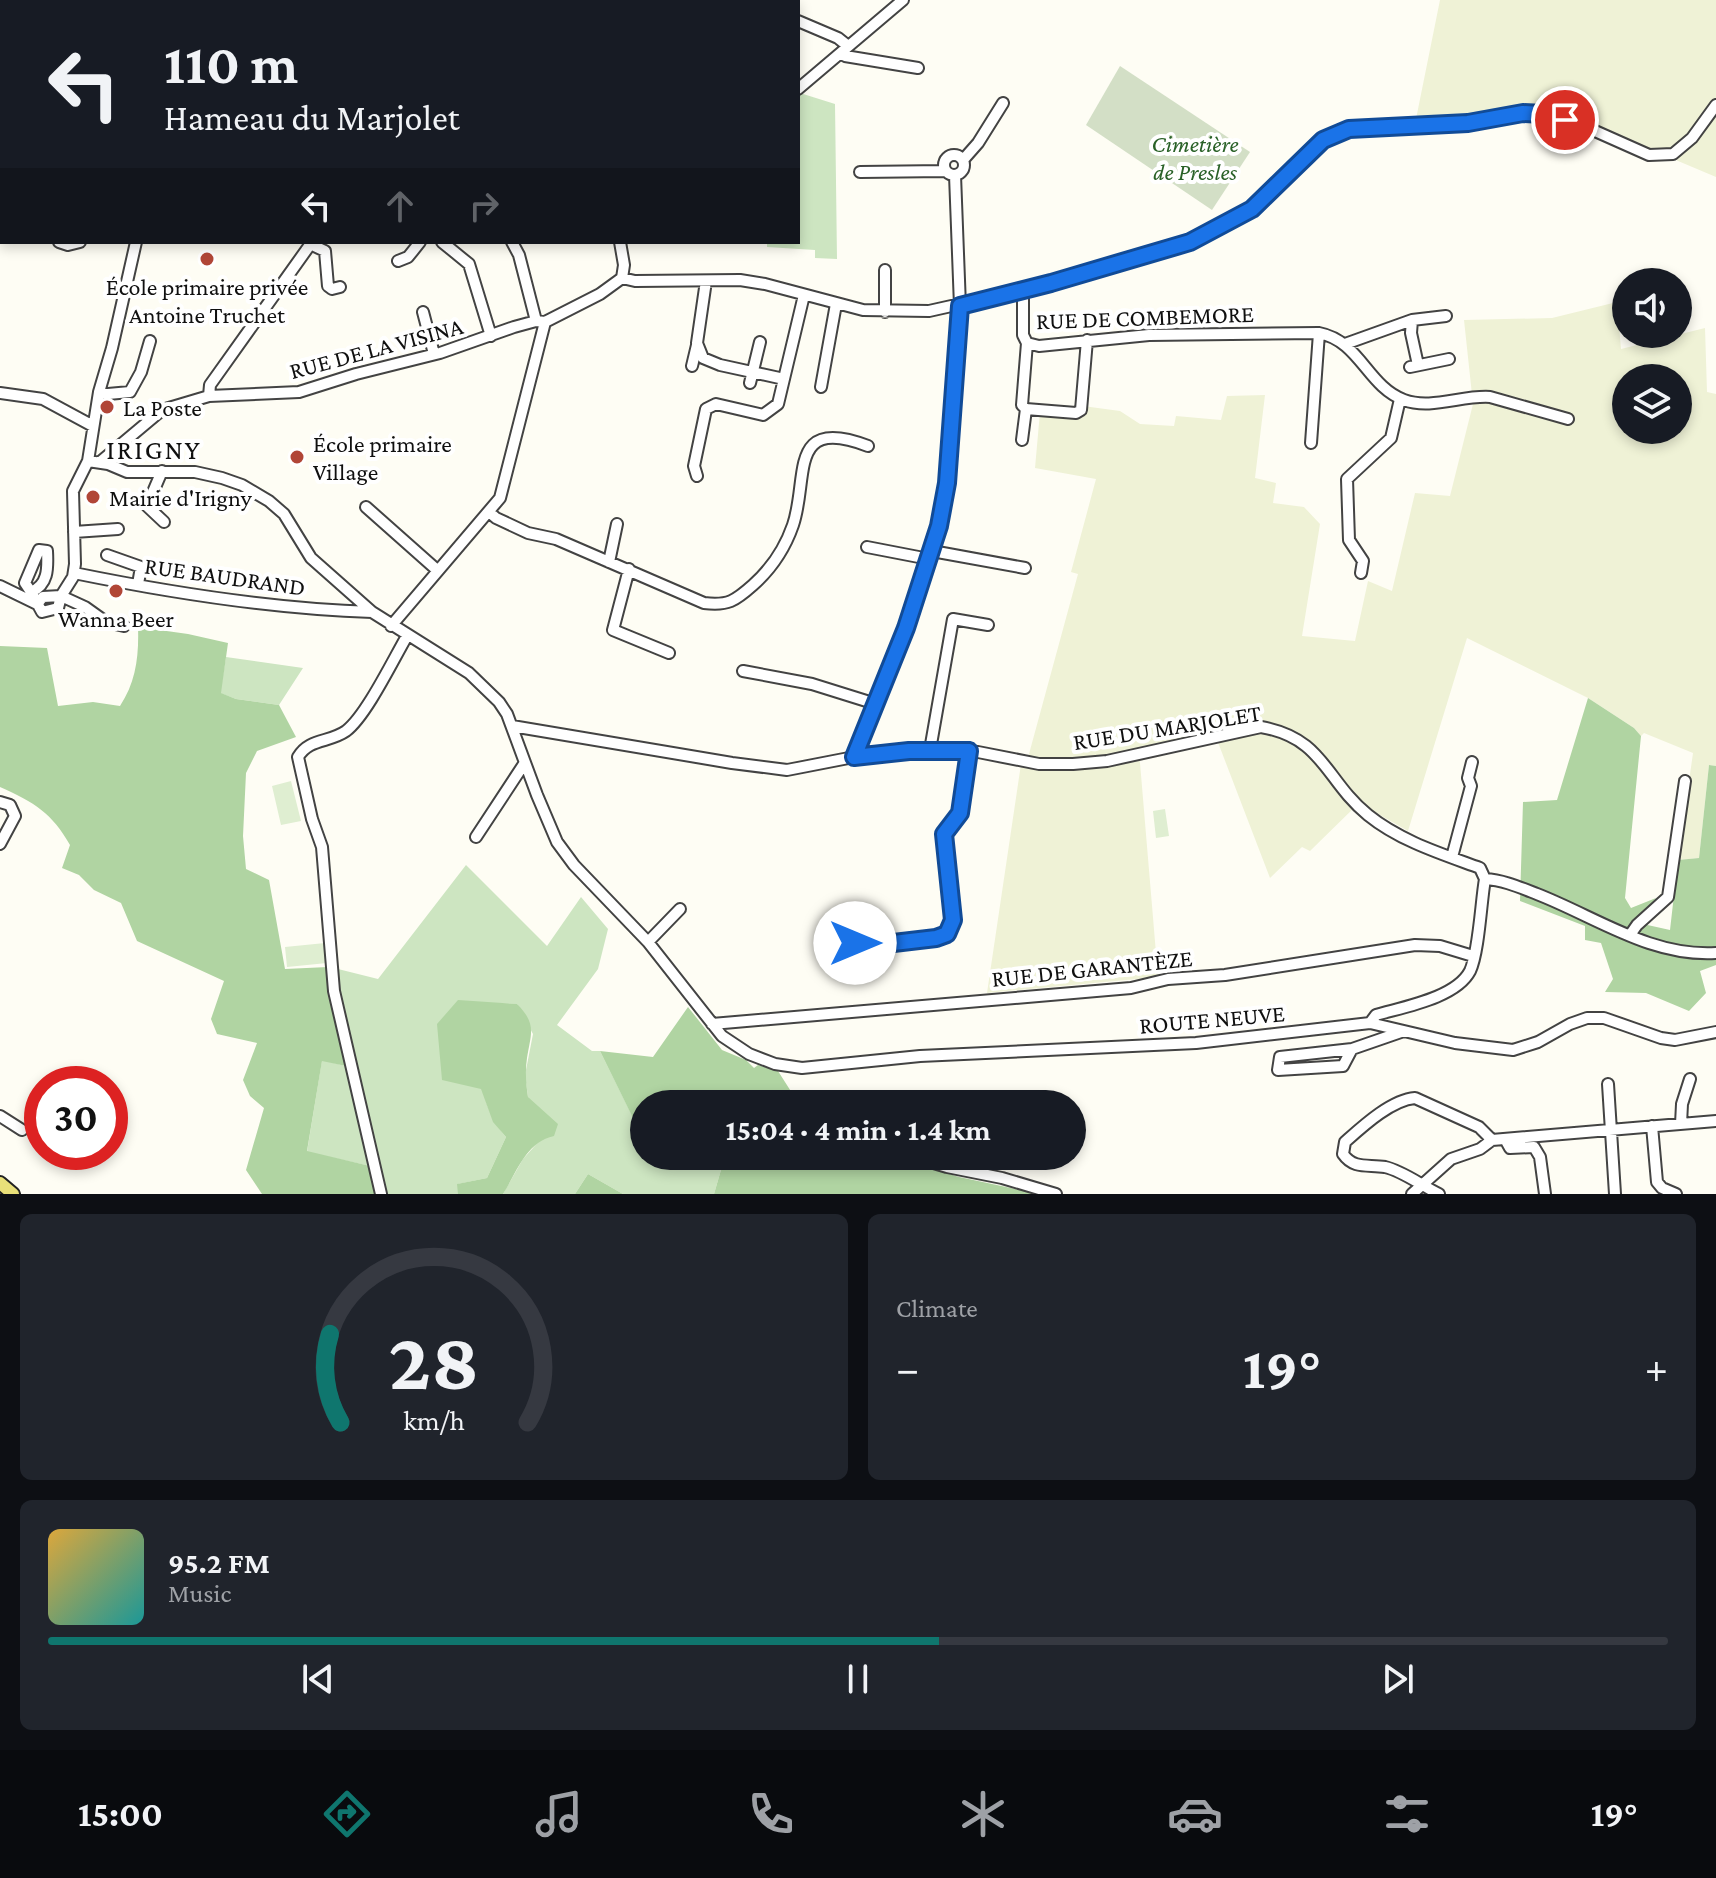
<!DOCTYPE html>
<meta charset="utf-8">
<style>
body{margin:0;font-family:"Crimson Pro",serif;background:#20242c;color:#f1f3f6;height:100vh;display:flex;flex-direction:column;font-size:30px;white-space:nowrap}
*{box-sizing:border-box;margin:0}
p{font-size:26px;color:#9ea1a6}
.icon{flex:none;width:44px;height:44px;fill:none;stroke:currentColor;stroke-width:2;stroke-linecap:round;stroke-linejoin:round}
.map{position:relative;height:1194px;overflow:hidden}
.side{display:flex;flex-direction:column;gap:20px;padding:20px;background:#0d0f14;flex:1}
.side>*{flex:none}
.banner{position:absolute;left:0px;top:0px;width:800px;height:244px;box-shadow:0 4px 12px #0003;background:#171b24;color:#f1f3f6;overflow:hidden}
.buttons{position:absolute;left:1612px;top:268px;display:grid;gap:16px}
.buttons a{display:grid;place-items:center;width:80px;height:80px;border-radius:50%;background:#171b24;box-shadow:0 4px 12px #0003;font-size:40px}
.speed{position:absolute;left:24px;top:1066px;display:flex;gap:16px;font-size:40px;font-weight:700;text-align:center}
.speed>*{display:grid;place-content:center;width:104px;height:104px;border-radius:50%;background:#171b24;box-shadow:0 4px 12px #0003;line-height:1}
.speed .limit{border:12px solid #d22;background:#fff;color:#111}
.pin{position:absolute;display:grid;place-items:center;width:68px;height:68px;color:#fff;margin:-34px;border:4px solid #fff;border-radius:50%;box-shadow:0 2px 8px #0007}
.me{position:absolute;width:88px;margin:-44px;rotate:90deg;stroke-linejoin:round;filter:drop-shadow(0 0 6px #0008)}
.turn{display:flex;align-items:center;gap:28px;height:168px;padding:0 32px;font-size:36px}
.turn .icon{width:104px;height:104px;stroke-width:2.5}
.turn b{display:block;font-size:56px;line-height:68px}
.lanes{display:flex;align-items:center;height:76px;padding:0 32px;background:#0003;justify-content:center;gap:40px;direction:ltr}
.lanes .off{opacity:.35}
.big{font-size:60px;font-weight:700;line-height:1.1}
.side .widget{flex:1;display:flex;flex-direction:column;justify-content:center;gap:12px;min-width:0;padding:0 28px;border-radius:12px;background:#20242c}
.side .dial{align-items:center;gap:0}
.dial svg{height:208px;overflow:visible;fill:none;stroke:#363941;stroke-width:7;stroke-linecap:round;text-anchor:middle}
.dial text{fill:#f1f3f6;stroke:none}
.song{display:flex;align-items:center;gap:24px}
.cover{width:96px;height:96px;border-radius:12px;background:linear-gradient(135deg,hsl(40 70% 55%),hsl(180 70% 35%))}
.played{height:8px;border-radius:4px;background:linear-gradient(90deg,#0f766e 55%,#363941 55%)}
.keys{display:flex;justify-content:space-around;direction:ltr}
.heat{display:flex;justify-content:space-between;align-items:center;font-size:44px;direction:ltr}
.side .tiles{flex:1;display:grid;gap:20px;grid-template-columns:1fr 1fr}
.widget:last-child{grid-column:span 2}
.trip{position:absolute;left:630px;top:1090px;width:456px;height:80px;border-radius:40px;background:#171b24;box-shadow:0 4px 12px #0003;font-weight:700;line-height:80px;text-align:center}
.menu{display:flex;height:128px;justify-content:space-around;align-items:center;background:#090b0e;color:#9ea1a6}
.menu .icon{width:56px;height:56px}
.menu .current{color:#0f766e}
.menu b{font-size:36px;color:#f1f3f6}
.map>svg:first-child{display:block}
.farmland{fill:#eff2d6;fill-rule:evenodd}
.green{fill:#cde5c1}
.forest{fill:#b0d4a2}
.cemetery{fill:#d3dfc6}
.pitch{fill:#dfeed1}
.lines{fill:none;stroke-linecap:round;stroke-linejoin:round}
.minor-casing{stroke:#434343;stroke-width:14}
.major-casing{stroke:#212121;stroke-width:16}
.minor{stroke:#fff;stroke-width:10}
.major{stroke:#e9e079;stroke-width:12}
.route-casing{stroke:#114b97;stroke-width:20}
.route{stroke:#1a73e8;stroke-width:14}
.poi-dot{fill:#b14637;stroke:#fff;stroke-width:3}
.labels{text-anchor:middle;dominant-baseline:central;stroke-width:8;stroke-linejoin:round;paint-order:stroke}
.park-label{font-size:24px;font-style:italic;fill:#296127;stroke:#fff}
.poi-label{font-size:24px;fill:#101010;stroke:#fff;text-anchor:start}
.street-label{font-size:24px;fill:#101010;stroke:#fff}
.quarter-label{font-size:28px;letter-spacing:2px;fill:#101010;stroke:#fff}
</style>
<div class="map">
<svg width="1716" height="1194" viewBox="0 0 1716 1194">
<rect width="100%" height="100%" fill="#fefdf4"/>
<path class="farmland" d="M1440,0H1716V177L1588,123L1521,109L1469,118L1416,119Z
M1617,302L1621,349L1705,328L1707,392L1716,394V766L1709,765L1699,858L1678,860L1693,753L1644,733L1641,736L1634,728L1588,698L1467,638L1408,831L1359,803L1310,851L1302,847L1270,878L1214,732L1139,751L1158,977L987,993L1021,764L1026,765L1078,574L1071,572L1096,479L1035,468L1040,412L1082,416L1083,406L1120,411L1140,424L1174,426L1176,416L1221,420L1227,396L1265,395L1255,478L1276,483L1273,503L1304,507L1320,524L1302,636L1355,641L1368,581L1392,591L1415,493L1450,496L1473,404L1464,320L1552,318ZM1626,378H1678V430H1626Z"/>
<path class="green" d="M800,93L835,104L837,259L815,258V250L767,247V242H798Z
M226,657L303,668L279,705L236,699L220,693Z
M466,865L547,946L581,897L608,929L598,969L557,1025L592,1051H600L633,1117L644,1120V1156H725L714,1194H623L588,1174L575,1194H503L523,1159L541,1139L528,1097L525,1075L533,1034L517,1004L491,1003C485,1055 469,1093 506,1137L487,1178L458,1184V1194H387L336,991L334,968L378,979Z
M322,1060L346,1066L370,1166L307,1152Z"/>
<path class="forest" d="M138,627L188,634L228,643L221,693L236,699L279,705L296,737L257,751L246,773L243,836L246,869L269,880L285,969L328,967L346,1066L322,1061L307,1151L370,1166L377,1194H262L246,1170L264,1108L250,1096L243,1080L257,1043L217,1034L211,1019L224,981L137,941L121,903L94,890L79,875L62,868L70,845C52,813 34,802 0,787V646L47,648L58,706L93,702L120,706C136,682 139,656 138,627Z
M1588,698L1634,728L1641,736L1625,898L1631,908L1656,898L1639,919L1643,924L1670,930L1678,860L1699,858L1709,765L1716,766V965L1700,971L1706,993L1689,1011L1646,993L1605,992L1613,979L1601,943L1585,940V926L1520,901L1523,802L1557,800Z
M458,1000L517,1004C537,1024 531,1033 527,1058C525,1071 526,1084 528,1097L558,1124L554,1136C526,1142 517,1172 503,1194H458L457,1184L487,1178L506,1137L493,1122L481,1089L442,1080L437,1024Z
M688,1007L722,1050L746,1060L754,1068L758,1065L778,1071L799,1104H644V1120L633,1118L600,1051L653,1057Z
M725,1156H893L959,1177L1040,1194H714Z
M588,1174L623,1194H575Z"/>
<path class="cemetery" d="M1120,66L1250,152L1212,210L1086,125Z"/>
<path class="pitch" d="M291,781L301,821L281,825L272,786Z
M1165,809L1169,836L1156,838L1153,811Z
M325,943L327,963L287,967L285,947Z"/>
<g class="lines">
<defs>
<path id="minor" d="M317,0L321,2
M567,0L568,2
M773,0V2
M203,2L204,0
M0,7H2
M798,21L838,38L848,46
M841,53L845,56L918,68
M798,89L903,0
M0,100L2,101
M944 165a10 10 0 1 1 20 0a10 10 0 1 1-20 0Z
M963,160L978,143L1003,103
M860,172L945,171
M59,242L68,245L80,242
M442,242L469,264L491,336
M512,242L519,255L536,321
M620,242L624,265L622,278
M310,244L325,251L328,286L332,289L340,287
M398,261L408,257L420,242
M622,278L635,281L740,280L765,284L863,310L929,311L1023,290L1190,242L1252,209L1297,163L1323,140L1349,129L1468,123L1523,113L1544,114L1586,127L1649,155L1673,154L1692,138L1716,105
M706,281L697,343L703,358L720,365L784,379
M1023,290V335L1027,343L1039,346L1149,335L1319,333C1360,341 1367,386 1404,400C1431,410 1462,395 1490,397L1568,419
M423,312L434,354
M885,312V270
M1412,320L1411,333L1418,365
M1027,343L1022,405L1026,409L1076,413L1081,410L1087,340
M1345,344L1412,320L1446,316
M692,366L697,345
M1410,367L1449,359
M750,383L760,342
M821,387L836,304
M99,392L108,394L130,392L141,372L150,341
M0,393L43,399L93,426
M209,396L210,385L312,242
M1022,440L1026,409
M1311,443L1319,333
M88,461L108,464L127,472H195L222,478L242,485L269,501L284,514L311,558L372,612L469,673L499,702L507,714L537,795L557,842L574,865L648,942L722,1036L749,1054L775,1064L802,1068L920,1056L1196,1043L1370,1023L1455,1043L1513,1050L1538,1042L1570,1024L1587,1018H1604L1661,1038L1675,1040L1716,1032
M100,462L162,410L209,396L299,392L356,374L440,353L514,327L536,321L545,322L600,294L622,278
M162,471L147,506L164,522
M697,476L694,466L706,409L716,404L763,415L778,404L804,295
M366,507L437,570
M489,512L496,518L528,533L556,539L704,603C728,606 735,601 753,585C771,569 785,548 793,525C809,478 787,415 868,446
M74,532L118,529
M867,547L929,559
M932,551L1025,568
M107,555L141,567L138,584
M609,562L617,524
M629,569L613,630L669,653
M74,573C172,593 272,609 372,612
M1361,573L1363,561L1349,540L1347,479L1391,438L1400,399
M0,586L37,604
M31,592L25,583L39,550L47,551C48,569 48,585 31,592L42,612L58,608L61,596L73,577L75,564L73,491L88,461L99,392L112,348L136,242
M61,596L85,607L106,622L124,626
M37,604L43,597L61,596
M391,626L500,498L545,322
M743,671L812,684L876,704
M512,726L732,763L787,770L854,757L930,750L978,752L1039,764H1073L1107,761L1261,727C1324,738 1325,780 1368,815C1400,841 1442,854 1480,868L1485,879C1503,880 1519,887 1537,894C1596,917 1651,957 1716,953
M930,750L953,619L988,625
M854,757L906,628L939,526L947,483L960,306L955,175
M0,802L10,805L15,816L0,844
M476,837L524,764
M1452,857L1471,786L1468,778L1472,762
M855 946a15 15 0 1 1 30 0a15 15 0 1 1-30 0Z
M1630,935L1637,925L1668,897L1685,781
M648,942L680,909
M885,944L936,938L947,934L953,920L944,834L960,813L969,751
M1370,1023L1376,1015C1403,1007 1456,998 1470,971C1479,952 1481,901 1485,879
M712,1024L1131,988L1168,979L1225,975L1415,945L1440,946L1473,956
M1352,1049L1343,1066L1278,1070L1280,1057L1352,1049L1404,1031
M1608,1084L1615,1194
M0,1116L22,1130
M1681,1124L1682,1104L1690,1079
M1652,1126L1657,1182L1662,1188L1676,1194
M1505,1139L1510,1148L1534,1147L1540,1157L1545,1194
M910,1156L947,1167L1002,1178L1056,1194
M381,1194L334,991L322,847L312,819L298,757C309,738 329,743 346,731C366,716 393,660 407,636
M1412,1194L1451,1159L1480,1149L1492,1140L1716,1121
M1439,1194C1422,1186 1403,1171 1385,1167C1369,1164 1354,1170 1343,1154L1345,1142C1363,1126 1391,1100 1415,1098L1479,1127L1492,1140"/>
<path id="major" d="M0,1183L13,1194"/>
</defs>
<use href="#minor" class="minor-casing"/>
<use href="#major" class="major-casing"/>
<use href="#minor" class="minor"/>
<use href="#major" class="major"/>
</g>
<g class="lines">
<defs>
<path id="route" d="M855,943L860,934L870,931L880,935L885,944L936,938L947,934L953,920L944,834L960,813L969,751H909L854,757L906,628L939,526L947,483L960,306L1051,283L1190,242L1252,209L1323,140L1349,129L1468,123L1523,113L1544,114L1565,120"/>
</defs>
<use href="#route" class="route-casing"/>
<use href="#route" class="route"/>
</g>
<g class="poi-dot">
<circle cx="207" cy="259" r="8"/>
<circle cx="107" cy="407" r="8"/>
<circle cx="297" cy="457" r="8"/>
<circle cx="93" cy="497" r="8"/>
<circle cx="116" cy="591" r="8"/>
</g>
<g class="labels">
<g class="park-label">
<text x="1195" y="143">Cimetière<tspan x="1195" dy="28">de Presles</tspan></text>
</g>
<g class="poi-label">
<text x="207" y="286" text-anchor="middle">École primaire privée<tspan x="207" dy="28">Antoine Truchet</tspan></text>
<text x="123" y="407">La Poste</text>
<text x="313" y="443">École primaire<tspan x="313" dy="28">Village</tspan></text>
<text x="109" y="497">Mairie d'Irigny</text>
<text x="116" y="618" text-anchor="middle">Wanna Beer</text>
</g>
<g class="street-label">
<text transform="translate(1145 317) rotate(-2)">RUE DE COMBEMORE</text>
<text transform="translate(376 348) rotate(-15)">RUE DE LA VISINA</text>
<text transform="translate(225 576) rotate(8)">RUE BAUDRAND</text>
<text transform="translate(1167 727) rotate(-9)">RUE DU MARJOLET</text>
<text transform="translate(1092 968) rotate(-6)">RUE DE GARANTÈZE</text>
<text transform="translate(1212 1019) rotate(-5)">ROUTE NEUVE</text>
</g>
<g class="quarter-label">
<text x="154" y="449">IRIGNY</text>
</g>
</g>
</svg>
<div class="buttons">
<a><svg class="icon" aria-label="sound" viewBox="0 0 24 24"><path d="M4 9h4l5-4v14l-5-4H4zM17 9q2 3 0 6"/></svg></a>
<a><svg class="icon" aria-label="layers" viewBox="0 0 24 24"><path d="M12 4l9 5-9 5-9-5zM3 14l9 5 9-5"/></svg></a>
</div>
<div class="speed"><div class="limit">30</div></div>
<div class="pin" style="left:1565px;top:120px;background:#d93025"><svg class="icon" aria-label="arrive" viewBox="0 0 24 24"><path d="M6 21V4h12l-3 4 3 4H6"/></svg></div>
<svg class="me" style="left:855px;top:943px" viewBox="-20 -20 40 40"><circle r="19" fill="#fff"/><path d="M0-13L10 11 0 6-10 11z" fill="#1a73e8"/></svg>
<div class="trip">15:04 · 4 min · 1.4 km</div>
<div class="banner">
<div class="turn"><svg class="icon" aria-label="left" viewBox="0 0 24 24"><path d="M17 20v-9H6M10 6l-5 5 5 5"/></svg><div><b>110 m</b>Hameau du Marjolet</div></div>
<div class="lanes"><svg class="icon" aria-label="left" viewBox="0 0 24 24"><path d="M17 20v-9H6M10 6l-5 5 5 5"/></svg><svg class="icon off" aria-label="ahead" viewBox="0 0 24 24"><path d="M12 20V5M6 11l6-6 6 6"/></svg><svg class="icon off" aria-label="right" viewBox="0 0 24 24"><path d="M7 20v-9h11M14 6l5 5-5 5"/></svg></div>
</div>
</div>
<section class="side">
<div class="tiles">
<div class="widget dial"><svg viewBox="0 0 100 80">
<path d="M14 69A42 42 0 1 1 86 69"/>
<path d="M14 69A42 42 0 0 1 10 35" stroke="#0f766e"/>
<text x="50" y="56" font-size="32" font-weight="700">28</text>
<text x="50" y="72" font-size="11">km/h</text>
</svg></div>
<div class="widget"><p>Climate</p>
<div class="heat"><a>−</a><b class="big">19°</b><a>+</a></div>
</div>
<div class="widget">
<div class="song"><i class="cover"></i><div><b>95.2 FM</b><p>Music</p></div></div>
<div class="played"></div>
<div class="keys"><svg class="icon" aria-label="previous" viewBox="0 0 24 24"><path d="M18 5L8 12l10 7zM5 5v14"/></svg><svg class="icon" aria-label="pause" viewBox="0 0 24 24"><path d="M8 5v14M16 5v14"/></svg><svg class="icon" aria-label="next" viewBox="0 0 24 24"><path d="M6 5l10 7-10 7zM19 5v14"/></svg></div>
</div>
</div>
</section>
<nav class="menu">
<b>15:00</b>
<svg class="icon current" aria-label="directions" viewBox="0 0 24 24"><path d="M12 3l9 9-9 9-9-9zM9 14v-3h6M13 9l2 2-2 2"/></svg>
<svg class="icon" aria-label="music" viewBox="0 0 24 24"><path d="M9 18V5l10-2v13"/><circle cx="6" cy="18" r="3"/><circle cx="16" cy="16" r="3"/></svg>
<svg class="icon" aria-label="phone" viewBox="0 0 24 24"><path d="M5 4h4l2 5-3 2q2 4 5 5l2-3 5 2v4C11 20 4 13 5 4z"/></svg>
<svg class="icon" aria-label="climate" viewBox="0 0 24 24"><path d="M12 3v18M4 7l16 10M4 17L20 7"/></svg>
<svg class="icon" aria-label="car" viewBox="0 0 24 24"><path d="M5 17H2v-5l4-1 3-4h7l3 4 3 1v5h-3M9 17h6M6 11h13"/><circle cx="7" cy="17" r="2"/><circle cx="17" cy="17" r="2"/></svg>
<svg class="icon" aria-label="filters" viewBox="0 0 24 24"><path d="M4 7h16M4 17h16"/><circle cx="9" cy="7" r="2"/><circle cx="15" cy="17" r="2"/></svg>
<b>19°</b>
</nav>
